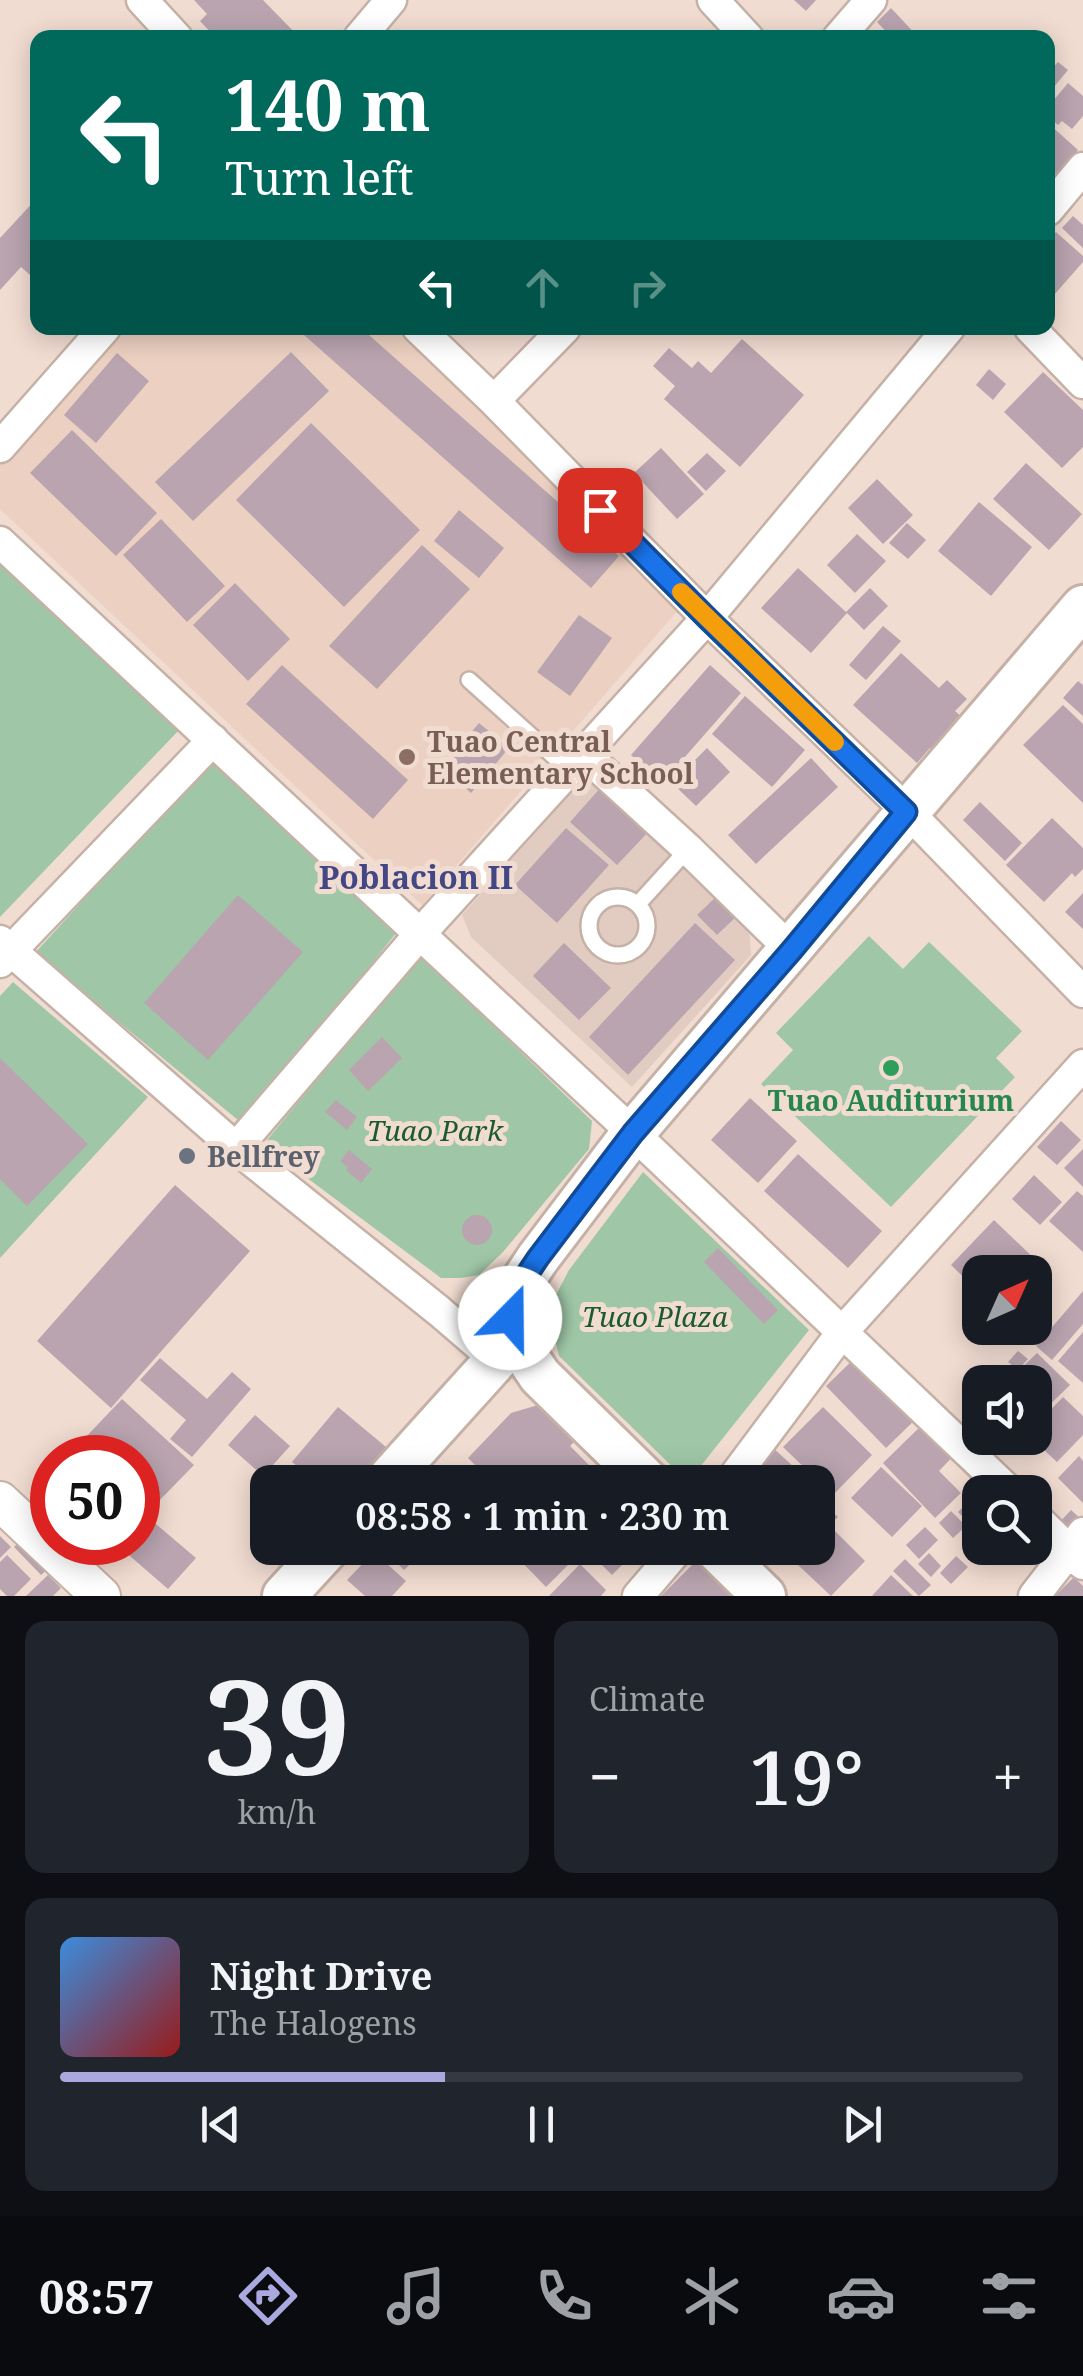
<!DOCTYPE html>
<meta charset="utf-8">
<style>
body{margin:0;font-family:"Noto Serif",serif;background:#20242c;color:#f1f3f6;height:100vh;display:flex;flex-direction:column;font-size:38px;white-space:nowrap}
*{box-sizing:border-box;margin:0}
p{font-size:32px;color:#9ea1a6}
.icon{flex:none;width:55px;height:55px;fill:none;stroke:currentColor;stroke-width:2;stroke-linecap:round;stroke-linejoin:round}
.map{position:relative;height:1596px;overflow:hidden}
.side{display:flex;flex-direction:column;gap:25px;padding:25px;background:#0d0f14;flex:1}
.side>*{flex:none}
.hud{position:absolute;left:30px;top:30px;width:1025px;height:305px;border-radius:20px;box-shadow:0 5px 25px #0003;background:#00695c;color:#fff;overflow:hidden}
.needle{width:65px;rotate:45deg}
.controls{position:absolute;left:962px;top:1255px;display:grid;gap:20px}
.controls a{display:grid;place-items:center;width:90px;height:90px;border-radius:20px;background:#171b24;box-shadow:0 5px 25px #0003;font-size:50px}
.speed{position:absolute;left:30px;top:1435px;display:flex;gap:20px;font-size:50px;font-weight:700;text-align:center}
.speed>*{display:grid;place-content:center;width:130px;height:130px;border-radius:50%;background:#171b24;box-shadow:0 5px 25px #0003;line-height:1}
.speed .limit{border:15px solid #d22;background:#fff;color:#111}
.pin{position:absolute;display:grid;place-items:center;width:85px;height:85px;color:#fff;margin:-42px;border-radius:20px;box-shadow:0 5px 15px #0006}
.me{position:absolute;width:110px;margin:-55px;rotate:22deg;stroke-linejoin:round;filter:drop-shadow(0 0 8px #0008)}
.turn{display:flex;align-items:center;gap:35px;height:210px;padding:0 30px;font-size:45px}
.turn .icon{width:130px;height:130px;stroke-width:2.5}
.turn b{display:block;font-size:70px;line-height:85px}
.lanes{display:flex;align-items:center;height:95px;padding:0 30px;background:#0003;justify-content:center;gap:50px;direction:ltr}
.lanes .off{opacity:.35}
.big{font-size:75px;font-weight:600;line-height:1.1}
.side .tile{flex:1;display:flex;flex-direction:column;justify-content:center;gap:15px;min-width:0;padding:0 35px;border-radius:20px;background:#20242c}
.side .dial{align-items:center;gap:0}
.dial b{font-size:130px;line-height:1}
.song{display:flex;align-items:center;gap:30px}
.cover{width:120px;height:120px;border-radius:15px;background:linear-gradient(135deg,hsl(210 70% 55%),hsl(0 70% 35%))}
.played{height:10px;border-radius:5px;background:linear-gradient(90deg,#a9a9e0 40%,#363941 40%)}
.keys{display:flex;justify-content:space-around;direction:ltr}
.heat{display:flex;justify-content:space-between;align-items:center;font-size:55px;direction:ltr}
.side .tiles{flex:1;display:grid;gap:25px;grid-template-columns:1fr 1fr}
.tile:last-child{grid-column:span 2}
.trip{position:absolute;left:250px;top:1465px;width:585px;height:100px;border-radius:20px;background:#171b24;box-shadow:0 5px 25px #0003;font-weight:600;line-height:100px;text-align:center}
.tabs{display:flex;height:160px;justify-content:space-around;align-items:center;background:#090b0e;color:#9ea1a6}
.tabs .icon{width:70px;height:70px}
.tabs .active{color:#a9a9e0}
.tabs b{font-size:45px;color:#f1f3f6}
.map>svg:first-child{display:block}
.commercial{fill:#e2ccc1}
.built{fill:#ecd0c1}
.green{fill:#9fc7a7}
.building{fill:#b9a4af}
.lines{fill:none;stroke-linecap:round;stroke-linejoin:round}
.service-casing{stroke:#c5b1a6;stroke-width:20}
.minor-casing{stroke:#c5b1a6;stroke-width:35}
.tertiary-casing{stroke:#c5b1a6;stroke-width:42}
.secondary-casing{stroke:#c5b1a6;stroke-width:48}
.service{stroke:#fff;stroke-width:15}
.minor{stroke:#fff;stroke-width:30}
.tertiary{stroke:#fff;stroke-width:38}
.secondary{stroke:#fff;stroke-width:42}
.route-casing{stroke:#114b97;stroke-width:25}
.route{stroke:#1a73e8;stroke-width:18}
.slow{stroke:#f59e0b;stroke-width:18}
.education-dot{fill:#8d6e63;stroke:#f1dcd1;stroke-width:4}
.leisure-dot{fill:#2e9e5b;stroke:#f1dcd1;stroke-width:4}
.worship-dot{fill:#6b7280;stroke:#f1dcd1;stroke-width:4}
.labels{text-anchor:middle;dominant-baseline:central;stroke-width:10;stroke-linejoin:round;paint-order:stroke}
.education-label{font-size:28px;font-weight:bold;fill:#785e54;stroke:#f1dcd1;text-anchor:start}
.leisure-label{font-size:28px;font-weight:bold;fill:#27864d;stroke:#f1dcd1}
.park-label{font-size:28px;font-style:italic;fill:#1c5a30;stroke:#f1dcd1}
.worship-label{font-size:28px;font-weight:bold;fill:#5b616d;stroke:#f1dcd1;text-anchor:start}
.quarter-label{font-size:32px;font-weight:bold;fill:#434784;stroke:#f1dcd1}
</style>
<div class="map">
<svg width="1083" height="1596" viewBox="0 0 1083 1596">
<rect width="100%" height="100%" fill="#f1dcd1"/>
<path class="commercial" d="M586,776L749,928L751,955L632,1087L471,937L462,915Z"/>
<path class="built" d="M123,328H402L679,609L422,905L0,509V465Z"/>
<path class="green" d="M0,561L180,729L0,917Z
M211,760L400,928L244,1125L35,953Z
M869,936L903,969L929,942L1022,1031L996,1058L1015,1077L891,1207L761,1084L793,1050L776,1033Z
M420,955L592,1121L589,1149L503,1252L479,1275L461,1278H441L263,1145Z
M13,982L148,1097L0,1258V996Z
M643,1172L809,1330L688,1482L559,1356L552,1327L556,1295L569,1270Z"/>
<path class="building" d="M194,0H263L300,38H216L200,21L207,14Z
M794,0H816L806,11Z
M891,8L919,38H892L877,22Z
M1058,62L1068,70L1048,94V73Z
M1068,83L1083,96V116L1072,129L1062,121L1058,125L1048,116V107Z
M1048,123L1078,150L1057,175L1048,166Z
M38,197V282L21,267L0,290V238Z
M1073,216L1083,225V248L1062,228Z
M1056,232L1083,256V262L1054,295L1048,289V242Z
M296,328H361L619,556L591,588Z
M742,339L804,395L740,467L664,399L675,386L653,366L669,348L692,368L698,361L711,373Z
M291,352L329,391L193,521L155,482Z
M117,353L149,381L96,443L64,415Z
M989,369L1006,384L993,400L976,385Z
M1043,372L1083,410V447L1062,468L1004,412Z
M311,423L420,530L344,607L236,500Z
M72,430L157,513L116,556L30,473Z
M661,448L704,494L677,519L634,473Z
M707,453L726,471L706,491L687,472Z
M1026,463L1082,514L1049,550L993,499Z
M877,479L913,515L883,544L848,508Z
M979,502L1032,547L991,596L938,551Z
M459,510L504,548L479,578L434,541Z
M161,519L225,586L187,622L123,555Z
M907,523L926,540L908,559L889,543Z
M857,534L886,561L855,593L827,565Z
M422,545L470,589L377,689L329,646Z
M798,568L846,612L870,588L888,606L864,630L847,613L811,653L761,608Z
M235,583L290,639L248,681L193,625Z
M579,615L612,638L570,696L537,672Z
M883,626L901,641L866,680L849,665Z
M901,653L939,688L947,680L967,699L955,711L964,719L934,752L930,748L917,763L853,705Z
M282,665L408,780L373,819L246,704Z
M710,665L741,693L662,783L631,755Z
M1078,681L1083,685V716L1063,698Z
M745,696L805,750L772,787L712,734Z
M1063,705L1083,724V803L1023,745Z
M479,723L509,748L471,793L442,767Z
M707,748L730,772L696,806L672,783Z
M811,758L838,787L756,864L728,835Z
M603,785L651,829L617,865L570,822Z
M980,802L1022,843L1005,861L963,820Z
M1052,818L1083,848V869L1075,877L1072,873L1044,902L1006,865Z
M566,828L609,865L557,923L515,885Z
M1083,893V929L1065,912Z
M719,894L739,914L717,935L697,915Z
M238,895L303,952L208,1060L144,1003Z
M695,923L735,960L628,1075L589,1037Z
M564,943L611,988L579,1020L533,976Z
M382,1037L402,1058L368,1091L349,1070Z
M0,1058L88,1144L27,1206L0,1179Z
M750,1098L797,1141L758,1183L711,1140Z
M336,1100L357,1117L347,1130L325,1112Z
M1061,1121L1081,1140L1057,1165L1037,1147Z
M1083,1149V1187L1064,1168Z
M349,1150L372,1169L361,1183L346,1170L348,1168L340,1161Z
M798,1154L882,1231L848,1268L764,1191Z
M1034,1175L1062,1202L1040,1225L1012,1199Z
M175,1185L250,1251L111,1408L37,1341Z
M1077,1191L1083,1196V1252L1049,1221Z
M462 1230a15 15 0 1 1 30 0a15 15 0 1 1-30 0Z
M994,1220L1043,1267L1035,1276V1272H980V1293L951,1265Z
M718,1248L778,1310L764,1324L704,1262Z
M1083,1291V1324L1052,1360L1036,1346Z
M1083,1332V1383L1058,1361Z
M1018,1351L1028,1359L1018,1370L1008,1362Z
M860,1353L921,1414L886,1448L826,1386Z
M1037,1353L1070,1385L1037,1417L1035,1414V1382H1007Z
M160,1358L207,1399L232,1372L251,1389L192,1457L170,1439L186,1420L140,1380Z
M1063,1397L1083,1416V1435L1057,1462L1031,1438H1035V1426Z
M122,1399L194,1465L155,1505L138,1489V1458H102L83,1440Z
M538,1405L575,1441L570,1446L594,1470L581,1482H483L488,1478L468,1458L511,1413Z
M338,1407L386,1447L356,1482H317L292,1462Z
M823,1407L872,1455L833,1495L783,1447Z
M255,1415L290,1446L263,1476L228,1445Z
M928,1419L959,1450L939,1471L961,1493L935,1518L883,1463Z
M770,1445L810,1482H745L760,1468L754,1462Z
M1079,1456L1083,1461V1503L1058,1478Z
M881,1467L922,1506L892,1537L851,1498Z
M597,1469L611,1482H584Z
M980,1490V1514L970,1524L958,1512Z
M825,1505L838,1517L829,1525L865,1561L831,1596L780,1548H818V1512Z
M1071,1510L1083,1521L1068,1536L1057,1525Z
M951,1511L966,1526L953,1538L939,1523Z
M150,1519L196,1558L168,1589L123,1550L129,1542H138V1533Z
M980,1521V1544L968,1533Z
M925,1527L938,1540L919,1559L906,1545Z
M28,1533L55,1562L41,1575L14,1547Z
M0,1536L11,1547L0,1558Z
M387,1548H419L423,1552L404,1570L384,1550Z
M512,1548H574L562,1559L568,1565L546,1587L513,1553L515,1551Z
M585,1548H639L612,1575Z
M374,1552L406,1581L392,1596H365L347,1580Z
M929,1553L941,1566L931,1577L918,1564Z
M703,1554L745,1596H661Z
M7,1555L31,1579L14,1596H7L0,1589V1562Z
M956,1556L968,1567L951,1584L940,1573Z
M905,1559L931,1585L919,1596L893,1571Z
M580,1564L606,1590L601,1596H549Z
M48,1575L61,1588L53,1596H26Z
M891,1575L913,1596H872Z
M1074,1577L1083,1586V1596H1055Z"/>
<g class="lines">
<g class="service-casing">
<path id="service" d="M469,680L569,770
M589 926a29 29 0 1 1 58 0a29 29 0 1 1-58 0Z
M638,904L688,849"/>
</g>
<g class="minor-casing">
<path id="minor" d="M142,0L177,38
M713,0L748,38
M359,38L391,0
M838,38L871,0
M1048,210L1083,168
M418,328L494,401L707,618L907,811L1083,992
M1030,328L1083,383
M494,401L565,328
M0,447L105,328
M0,542L633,1133L1010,1492
M583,753L688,849L791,950
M0,941L236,1148L439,1311L496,1360
M0,962L213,740
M236,1148L419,935L707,618L949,328
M730,1482L843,1331L1083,1065
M1035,1517L1083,1564
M638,1596L679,1548
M1034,1596L1083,1533"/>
</g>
<g class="tertiary-casing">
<path id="tertiary" d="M0,1501L101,1596"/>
</g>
<g class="secondary-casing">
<path id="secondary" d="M386,1482L515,1339
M648,1482L540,1376L515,1339L510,1318L518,1288L538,1258L633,1133L1083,607
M715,1548L764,1596
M284,1596L328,1548"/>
</g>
<use href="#service" class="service"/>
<use href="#minor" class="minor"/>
<use href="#tertiary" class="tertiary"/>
<use href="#secondary" class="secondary"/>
</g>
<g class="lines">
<g class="route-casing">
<path id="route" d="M510,1318L518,1288L538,1258L633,1133L792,950L906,812L707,618L600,510"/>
</g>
<use href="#route" class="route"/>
<path class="slow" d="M681,592L835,742"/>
</g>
<circle class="education-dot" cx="407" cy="757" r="10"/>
<circle class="leisure-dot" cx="891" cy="1068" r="10"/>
<circle class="worship-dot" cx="187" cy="1156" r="10"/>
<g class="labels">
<g class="education-label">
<text x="427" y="741">Tuao Central<tspan x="427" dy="32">Elementary School</tspan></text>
</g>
<g class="leisure-label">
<text x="891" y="1100">Tuao Auditurium</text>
</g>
<g class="park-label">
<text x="435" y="1130">Tuao Park</text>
<text x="655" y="1316">Tuao Plaza</text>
</g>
<g class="worship-label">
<text x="207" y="1156">Bellfrey</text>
</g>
<g class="quarter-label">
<text x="416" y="876">Poblacion II</text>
</g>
</g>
</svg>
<div class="controls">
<a><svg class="needle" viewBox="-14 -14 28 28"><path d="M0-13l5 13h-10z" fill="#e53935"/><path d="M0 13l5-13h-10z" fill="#9ea1a6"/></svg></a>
<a><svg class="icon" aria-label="sound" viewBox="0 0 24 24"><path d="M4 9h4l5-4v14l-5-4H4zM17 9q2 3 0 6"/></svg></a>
<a><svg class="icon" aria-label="search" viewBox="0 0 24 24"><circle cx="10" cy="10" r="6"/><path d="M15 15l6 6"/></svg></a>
</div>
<div class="speed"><div class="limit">50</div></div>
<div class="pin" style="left:600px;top:510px;background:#d93025"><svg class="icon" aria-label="arrive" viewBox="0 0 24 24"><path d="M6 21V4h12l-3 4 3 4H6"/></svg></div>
<svg class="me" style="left:510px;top:1318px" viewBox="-20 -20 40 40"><circle r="19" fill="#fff"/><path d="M0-13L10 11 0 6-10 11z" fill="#1a73e8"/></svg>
<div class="trip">08:58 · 1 min · 230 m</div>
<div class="hud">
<div class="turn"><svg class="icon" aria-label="left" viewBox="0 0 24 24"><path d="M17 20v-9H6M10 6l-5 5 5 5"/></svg><div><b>140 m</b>Turn left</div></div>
<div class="lanes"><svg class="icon" aria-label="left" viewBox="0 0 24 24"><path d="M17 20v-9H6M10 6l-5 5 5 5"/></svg><svg class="icon off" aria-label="ahead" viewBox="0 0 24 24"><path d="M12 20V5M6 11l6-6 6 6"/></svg><svg class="icon off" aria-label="right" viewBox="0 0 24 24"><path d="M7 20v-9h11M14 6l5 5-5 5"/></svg></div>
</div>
</div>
<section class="side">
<div class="tiles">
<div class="tile dial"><b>39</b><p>km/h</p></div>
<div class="tile"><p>Climate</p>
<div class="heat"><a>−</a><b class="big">19°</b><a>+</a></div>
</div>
<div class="tile">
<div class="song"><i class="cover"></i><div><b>Night Drive</b><p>The Halogens</p></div></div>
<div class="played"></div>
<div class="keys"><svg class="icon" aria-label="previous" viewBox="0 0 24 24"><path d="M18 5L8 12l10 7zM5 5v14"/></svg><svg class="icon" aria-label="pause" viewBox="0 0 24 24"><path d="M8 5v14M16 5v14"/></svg><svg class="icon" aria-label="next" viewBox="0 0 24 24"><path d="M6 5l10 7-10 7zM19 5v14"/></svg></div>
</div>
</div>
</section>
<nav class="tabs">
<b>08:57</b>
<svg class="icon active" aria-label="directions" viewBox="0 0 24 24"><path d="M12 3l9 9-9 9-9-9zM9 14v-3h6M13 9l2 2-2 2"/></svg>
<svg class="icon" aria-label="music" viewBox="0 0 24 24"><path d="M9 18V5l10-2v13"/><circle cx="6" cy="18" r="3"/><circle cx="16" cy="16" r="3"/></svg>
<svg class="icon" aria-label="phone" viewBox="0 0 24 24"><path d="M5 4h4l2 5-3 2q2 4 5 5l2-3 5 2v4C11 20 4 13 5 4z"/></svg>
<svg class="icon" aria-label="climate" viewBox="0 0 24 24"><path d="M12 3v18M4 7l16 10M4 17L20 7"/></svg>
<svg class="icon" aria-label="car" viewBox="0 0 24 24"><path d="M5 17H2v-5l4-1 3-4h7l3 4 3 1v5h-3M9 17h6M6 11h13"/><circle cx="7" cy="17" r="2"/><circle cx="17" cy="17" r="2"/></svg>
<svg class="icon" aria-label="filters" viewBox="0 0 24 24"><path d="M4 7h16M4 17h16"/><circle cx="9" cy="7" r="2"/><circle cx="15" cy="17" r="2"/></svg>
</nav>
